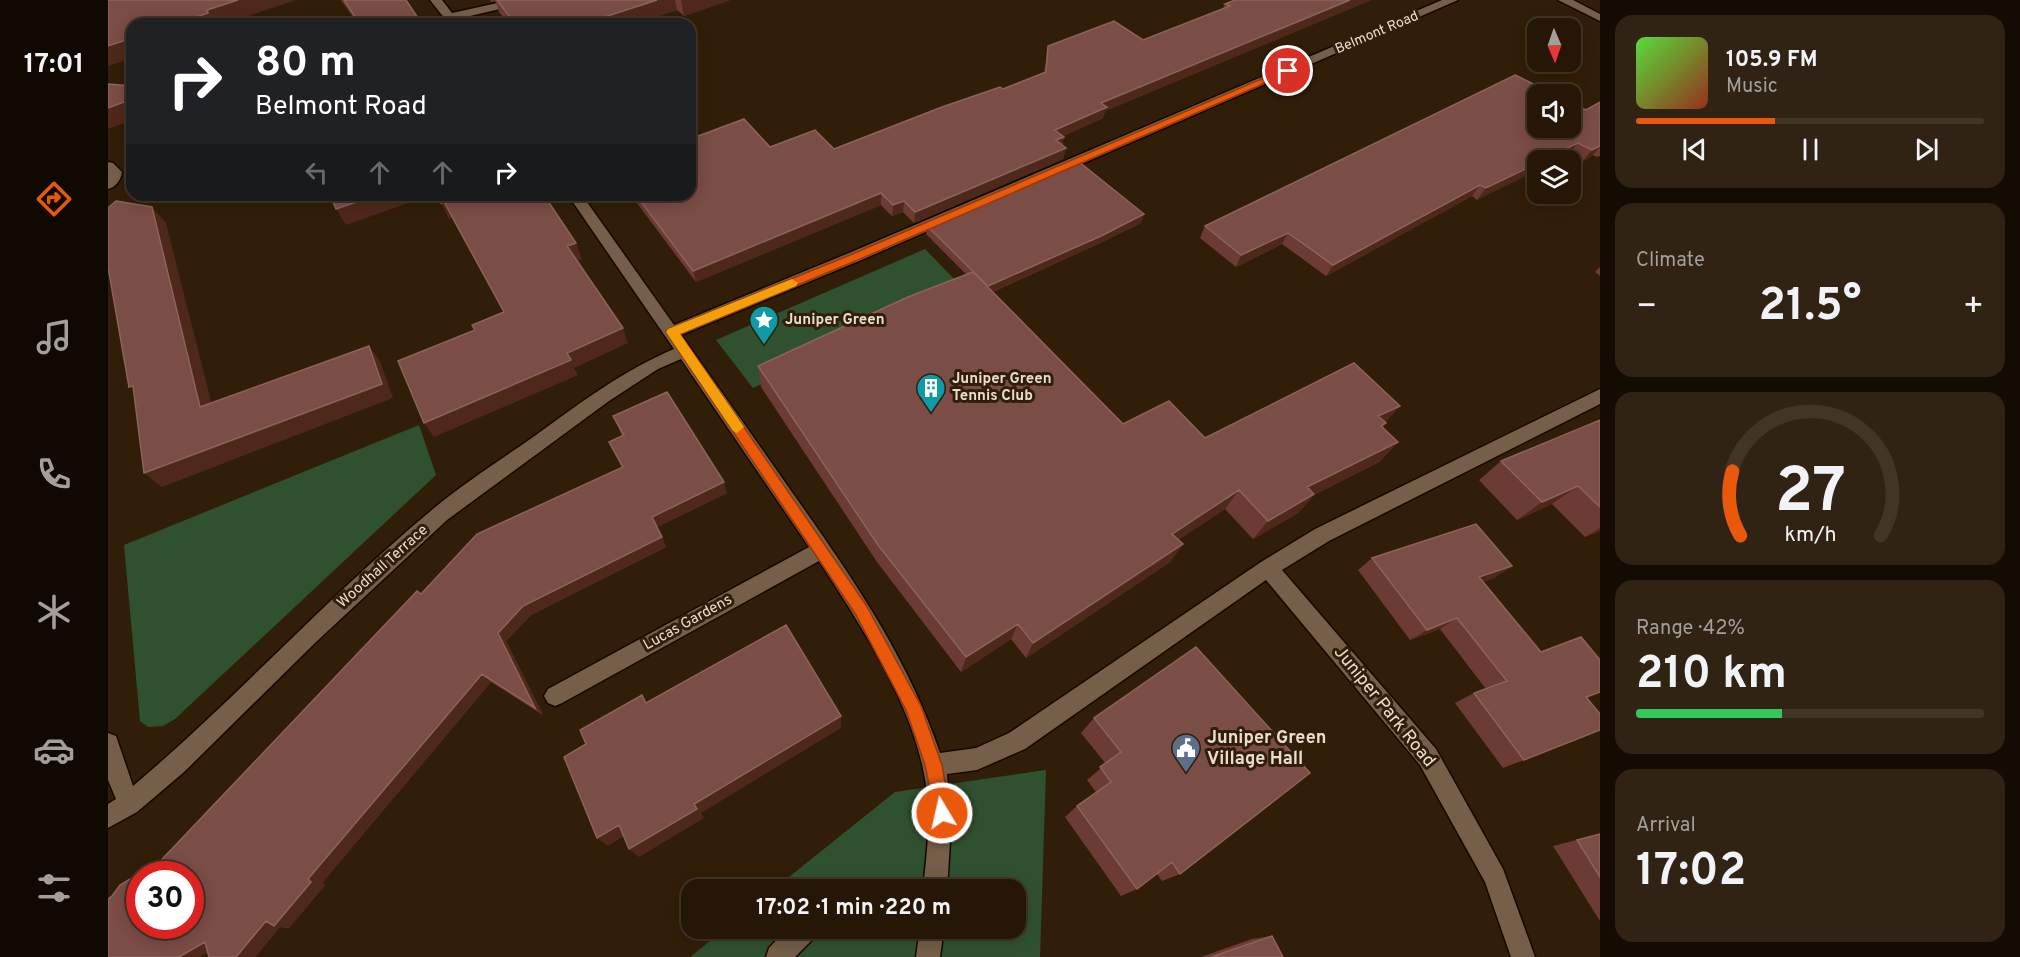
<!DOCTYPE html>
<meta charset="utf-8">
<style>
body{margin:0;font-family:Overpass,sans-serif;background:#312314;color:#f1f3f6;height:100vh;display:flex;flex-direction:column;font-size:22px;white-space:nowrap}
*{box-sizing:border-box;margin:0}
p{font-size:20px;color:#a39f9b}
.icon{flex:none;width:33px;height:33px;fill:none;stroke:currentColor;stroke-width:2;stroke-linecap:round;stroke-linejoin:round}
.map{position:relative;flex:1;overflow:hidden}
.sheet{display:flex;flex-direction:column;gap:15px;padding:15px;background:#140c03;width:420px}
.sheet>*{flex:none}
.hud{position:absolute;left:18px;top:18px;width:570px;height:183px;border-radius:18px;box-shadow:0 3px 15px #0003,0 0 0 2px #423528;background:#202124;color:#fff;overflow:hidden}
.needle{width:39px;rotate:178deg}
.fabs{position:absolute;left:1419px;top:18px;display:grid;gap:12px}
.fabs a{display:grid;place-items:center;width:54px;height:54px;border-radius:12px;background:#251606;box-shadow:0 3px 15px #0003,0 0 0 2px #423528;font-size:30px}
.speed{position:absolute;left:18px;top:861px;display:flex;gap:12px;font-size:30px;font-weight:700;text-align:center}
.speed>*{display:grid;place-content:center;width:78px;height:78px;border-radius:50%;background:#251606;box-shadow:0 3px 15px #0003,0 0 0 2px #423528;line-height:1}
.speed .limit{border:9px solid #d22;background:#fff;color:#111}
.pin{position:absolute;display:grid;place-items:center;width:51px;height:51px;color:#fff;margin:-26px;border:3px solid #fff;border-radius:50%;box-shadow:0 2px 6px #0007}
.me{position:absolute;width:66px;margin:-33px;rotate:351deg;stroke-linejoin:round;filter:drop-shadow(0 0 4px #0008)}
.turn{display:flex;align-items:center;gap:21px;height:126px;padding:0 30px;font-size:27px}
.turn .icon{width:78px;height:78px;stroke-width:2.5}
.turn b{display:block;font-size:42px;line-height:51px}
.lanes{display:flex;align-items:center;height:57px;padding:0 30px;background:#0003;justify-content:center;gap:30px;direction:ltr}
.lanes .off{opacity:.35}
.big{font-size:45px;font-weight:700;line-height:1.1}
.sheet .widget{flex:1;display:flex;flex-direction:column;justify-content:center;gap:9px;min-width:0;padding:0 21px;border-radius:18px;background:#312314}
.sheet .dial{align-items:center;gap:0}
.dial svg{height:156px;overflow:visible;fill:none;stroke:#423528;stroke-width:7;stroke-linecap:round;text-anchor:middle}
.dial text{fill:#f1f3f6;stroke:none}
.song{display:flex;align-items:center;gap:18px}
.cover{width:72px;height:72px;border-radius:9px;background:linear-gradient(135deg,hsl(110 70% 55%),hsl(10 70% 35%))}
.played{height:6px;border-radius:3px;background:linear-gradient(90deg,#ea580c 40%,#423528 40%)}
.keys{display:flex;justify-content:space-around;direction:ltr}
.heat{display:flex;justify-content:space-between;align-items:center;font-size:33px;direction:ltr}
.charge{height:9px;border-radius:4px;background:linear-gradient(90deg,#34c759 42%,#423528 0)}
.trip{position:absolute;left:573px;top:879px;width:345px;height:60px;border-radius:18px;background:#251606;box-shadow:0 3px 15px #0003,0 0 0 2px #423528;font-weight:700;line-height:60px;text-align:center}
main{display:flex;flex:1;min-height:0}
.menu{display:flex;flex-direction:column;width:108px;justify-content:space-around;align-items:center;background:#0f0902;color:#a39f9b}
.menu .icon{width:42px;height:42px}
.menu .selected{color:#ea580c}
.menu b{font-size:27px;color:#f1f3f6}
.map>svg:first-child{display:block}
.green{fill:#305130}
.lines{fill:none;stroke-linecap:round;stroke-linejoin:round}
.lane-casing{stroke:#180700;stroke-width:3}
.street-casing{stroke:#180700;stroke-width:3}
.lane{fill:#755f48;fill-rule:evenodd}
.street{fill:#755f48;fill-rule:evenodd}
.wall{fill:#6c3b36}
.shaded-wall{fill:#4f281c}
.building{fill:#7a4d46;stroke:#8c635c;stroke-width:1.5}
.route{fill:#ea580c;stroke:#983908;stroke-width:1.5}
.slow{fill:#f59e0b}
.labels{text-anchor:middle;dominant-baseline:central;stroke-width:6;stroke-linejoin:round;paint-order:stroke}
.far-street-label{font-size:14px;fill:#eaddd0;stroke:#311e08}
.poi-label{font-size:15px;font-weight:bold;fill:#eaddd0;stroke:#311e08;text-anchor:start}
.street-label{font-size:15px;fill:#eaddd0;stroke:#311e08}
.near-street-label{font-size:18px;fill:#eaddd0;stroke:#311e08}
.near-poi-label{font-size:18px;font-weight:bold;fill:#eaddd0;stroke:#311e08;text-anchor:start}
</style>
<main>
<nav class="menu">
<b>17:01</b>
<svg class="icon selected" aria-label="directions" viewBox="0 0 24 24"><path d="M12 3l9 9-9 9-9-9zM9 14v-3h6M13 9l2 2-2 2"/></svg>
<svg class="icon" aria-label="music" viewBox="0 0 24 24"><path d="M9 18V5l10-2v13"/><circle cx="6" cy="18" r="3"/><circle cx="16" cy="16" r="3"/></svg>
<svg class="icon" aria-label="phone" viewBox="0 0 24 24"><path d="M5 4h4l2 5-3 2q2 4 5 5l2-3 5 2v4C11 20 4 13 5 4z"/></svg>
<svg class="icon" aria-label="climate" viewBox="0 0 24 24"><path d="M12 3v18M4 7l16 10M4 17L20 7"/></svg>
<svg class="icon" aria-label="car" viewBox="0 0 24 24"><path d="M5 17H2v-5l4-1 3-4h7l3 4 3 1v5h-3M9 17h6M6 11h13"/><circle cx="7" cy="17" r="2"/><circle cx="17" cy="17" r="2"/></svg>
<svg class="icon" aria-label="filters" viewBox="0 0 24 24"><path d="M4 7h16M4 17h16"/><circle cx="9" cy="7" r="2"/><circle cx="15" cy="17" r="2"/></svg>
</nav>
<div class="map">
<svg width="1492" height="957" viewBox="0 0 1492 957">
<rect width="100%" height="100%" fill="#311e08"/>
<path class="green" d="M817,249L997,434L800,314L645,388L608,340Z
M311,425L328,475L67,719L55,726L40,727L32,721L16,545Z
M938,770L932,957H582L617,929L908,928V890L666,889L787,792Z"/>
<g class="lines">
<g class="lane-casing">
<path id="lane" d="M680,928H710L707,937L687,957H658L661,948Z"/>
</g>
<g class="street-casing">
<path id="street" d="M322,0H334L344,13L403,0H424L422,2L349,19L353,24H341Z
M1334,0H1350L751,261L573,335C611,388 649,442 686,495C744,577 800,658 832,753L868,748L901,733L1153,562L1207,529L1492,389V404L1221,541L1174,570L1328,749L1395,869L1427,957H1403L1377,882L1312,765L1158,580L917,749L869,770L839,774L843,826L839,890H815C818,858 823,825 819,793C810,711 755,629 711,561L454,703L447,706L440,703L436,696L440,689L701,547L573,359L550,369L501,401L339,520L208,642L76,772L29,812L0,828V804L8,799L0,780V733L8,736L25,786C129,698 220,596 325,509C357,482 394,459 428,435C472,403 516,370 566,349L460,195H474L566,325L741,253Z
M1450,0H1465L1492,14V21Z
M0,162L5,163L14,172C13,180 8,187 0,189Z
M812,928H836L832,957H808Z"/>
</g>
<use href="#lane" class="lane"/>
<use href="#street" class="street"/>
</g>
<path class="wall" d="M233,0H298L314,24H250Z
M382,0H622L576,16L569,10L527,24H401L391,12L387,1L383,2Z
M1127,0H1263L997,111L995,118L955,136L956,137L954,145L958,148L955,159L806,223L795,212L784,216L773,205L588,282L523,195H582L662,147L726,149L895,89L936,73L940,46L1035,40L1115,9L1117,4Z
M1492,102V156L1489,157L1485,155L1474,162L1461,154L1448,160H1430L1369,200L1364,196L1218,276L1174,244L1128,267L1092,238L1097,226L1478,110Z
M1036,214L1033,223L990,244L885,292L1015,424L1097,438L1292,406L1277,422L1278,423L1275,427L1290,442L1271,462L1206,495L1190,513L1145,539L1117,509L1070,540L1075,544L1062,562L918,658L903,639L853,672L769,562L653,387L650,366L859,275L818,234L819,226Z
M1492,267V276L1487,272Z
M505,416L619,493L549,527L558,547L423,615L398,641L435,715L383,682L214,883L217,885L181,928L172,927L147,957H101L100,953L32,926L313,594L514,468L501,442L514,436Z
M1492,420V531L1477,537L1444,504L1409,520L1371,480L1393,461Z
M1264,558L1404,566L1386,578L1375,582L1433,652L1492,660V692L1479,698L1416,760L1395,768L1347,703L1366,693L1378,689L1332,629L1302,640L1250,570Z
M1088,647L1072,874L1054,881L1049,874L1029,889L1013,896L957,817L969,806L988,792L979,780L998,764L973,733L986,718Z
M1492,834V921L1445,846Z
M1164,936L1175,957H1093L1144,939Z"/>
<path class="shaded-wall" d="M130,0H188L116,24H67L99,10Z
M549,0H567L569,10L527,24H482L481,22Z
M573,0H622L576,16Z
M1242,0H1263L997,111L995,118L945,141L947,130L993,103Z
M24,38V58L0,66V46Z
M24,99V120L0,129V108Z
M956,137L953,148L948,140Z
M1470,143L1461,154L1448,160H1434Z
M1492,146V147L1485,155L1474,162L1484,150Z
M958,148L955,159L806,223L807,212Z
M1430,163V170L1369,200L1378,188Z
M1372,185L1364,196L1218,276L1225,265Z
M773,193V205L588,282L585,271Z
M268,195H323L238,225L228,209Z
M796,201L795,212L784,216L785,205Z
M336,202L344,218L341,219L333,203Z
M44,207L58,223L108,421L92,407Z
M1036,214L1033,223L990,244L878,295L880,286Z
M1180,233L1174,244L1128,267L1133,255Z
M468,243L474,259L465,262L459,246Z
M515,328L520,343L466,368L470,375L326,437L316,423L459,353Z
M261,346L272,361L285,398L54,487L36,473Z
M1292,406L1274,425L1278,423L1260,444L1270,416Z
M1290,442L1271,462L1206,495L1190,513L1145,539L1160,521L1199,487Z
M616,482L619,493L548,528L544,517Z
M1470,486L1444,504L1409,520L1434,502Z
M1131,490L1117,509L1052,552L1064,534Z
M1492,528V531L1477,537Z
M554,537L558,547L423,615L398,641L435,715L427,708L390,633L415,606Z
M1075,544L1062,562L918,658L925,643Z
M1404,566L1386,578L1354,589L1371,577Z
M1349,618L1332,629L1302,640L1319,630Z
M910,624L903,639L853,672L858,657Z
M374,674L383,682L214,883L217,885L181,928L172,927L147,957H128L158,921L200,879Z
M733,716V728L593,813L596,818L531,857L521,849L586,804Z
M511,825L521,833L500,846L489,838Z
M97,942L115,944L92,957H71Z"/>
<path class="building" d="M0,0H130L99,10L100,13L67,24H24V38L0,46Z
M236,0H298L314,24H252Z
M389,0H549L481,22L482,24H407Z
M1127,0H1242L993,103L999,107L947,130L956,137L948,140L958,148L807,212L796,201L785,205L773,193L585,271L528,195H582V139L636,119L662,147L707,130L726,149L834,107L892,87L895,89L938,72L940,46L1006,21L1035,40L1122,6L1117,4Z
M1407,75L1446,94H1430V128H1462V103L1478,110L1492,102V146L1484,150L1470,143L1434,160H1430V163L1378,188L1372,185L1225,265L1180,233L1133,255L1097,226Z
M0,84L24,86V99L0,108Z
M970,161L1036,214L993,236L880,286L819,226Z
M222,195H268L228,209Z
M329,195H436L468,243L459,246L515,328L459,353L463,360L316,423L290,361L367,330L364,325L396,312L336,202L333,203Z
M8,201L44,207L92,407L261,346L274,384L36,473L25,386L21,387L0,267V208Z
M865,272L1015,424L1061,401L1097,438L1246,363L1292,406L1270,416L1278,423L1273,426L1290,442L1199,487L1206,494L1160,521L1131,490L1064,534L1075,544L925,643L910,624L858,657L770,545L650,366L800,297Z
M559,392L616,482L544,517L554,537L415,606L390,633L427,708L374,674L200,879L203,882L166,926L158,921L128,957H101L97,942L71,957H0V899L4,896L12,885L27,876L32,877V926H82V874H40L309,591L313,594L369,534L515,467L501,442L516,435L505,416Z
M1492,420V507L1470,486L1434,502L1393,461Z
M1368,524L1404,566L1371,577L1433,652L1473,637L1492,660V692L1478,697L1492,714V730L1416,760L1366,693L1399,681L1349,618L1319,630L1264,558Z
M678,625L733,716L586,804L589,809L521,849L511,825L489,838L456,757L478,744L472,730L534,695L538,703Z
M1088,647L1202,773L1072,874L1064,862L1029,889L969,806L1003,782L992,767L1013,752L986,718Z
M1492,834V877L1469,840Z
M1164,936L1175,957H1103Z"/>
<path class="route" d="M1177,69L1185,71L750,260L572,334L758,605L813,706L834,765L842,813L840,819L834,822L828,819L817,765L798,710L748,615L558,332L560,329L742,255Z"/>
<path class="slow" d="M684,279L690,283L688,286L572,334L636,427L629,433L625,431L558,332L560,329Z"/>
<defs>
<g id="sight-pin" transform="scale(1.5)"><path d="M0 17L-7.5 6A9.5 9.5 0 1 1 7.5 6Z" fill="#0f9aa8" stroke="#311e08"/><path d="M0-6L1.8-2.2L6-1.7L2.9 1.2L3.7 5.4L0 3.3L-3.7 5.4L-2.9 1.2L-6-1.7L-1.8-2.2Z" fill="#fff"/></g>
<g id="building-pin" transform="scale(1.5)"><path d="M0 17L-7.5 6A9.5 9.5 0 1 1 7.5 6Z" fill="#0f9aa8" stroke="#311e08"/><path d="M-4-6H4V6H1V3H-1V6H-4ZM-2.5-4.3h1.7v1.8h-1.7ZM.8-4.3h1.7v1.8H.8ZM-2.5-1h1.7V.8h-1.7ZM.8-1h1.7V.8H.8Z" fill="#fff"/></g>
<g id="civic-pin" transform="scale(1.5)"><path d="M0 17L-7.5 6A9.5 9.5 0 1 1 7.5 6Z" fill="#5c6f8a" stroke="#311e08"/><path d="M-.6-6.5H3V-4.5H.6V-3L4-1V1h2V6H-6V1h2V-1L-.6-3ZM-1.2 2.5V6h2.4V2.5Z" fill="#fff"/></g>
</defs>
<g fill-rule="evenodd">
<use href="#sight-pin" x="656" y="320"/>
<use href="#building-pin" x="823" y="388"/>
<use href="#civic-pin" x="1078" y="748"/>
</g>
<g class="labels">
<g class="far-street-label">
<text transform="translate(1269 33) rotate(-23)">Belmont Road</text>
</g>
<g class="poi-label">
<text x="677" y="320">Juniper Green</text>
<text x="844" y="379">Juniper Green<tspan x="844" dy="17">Tennis Club</tspan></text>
</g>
<g class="street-label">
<text transform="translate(275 567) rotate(-42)">Woodhall Terrace</text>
<text transform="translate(580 623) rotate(-29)">Lucas Gardens</text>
</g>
<g class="near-street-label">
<text transform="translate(1276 707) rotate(51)">Juniper Park Road</text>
</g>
<g class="near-poi-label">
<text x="1099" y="738">Juniper Green<tspan x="1099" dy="21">Village Hall</tspan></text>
</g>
</g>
</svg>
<div class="fabs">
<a><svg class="needle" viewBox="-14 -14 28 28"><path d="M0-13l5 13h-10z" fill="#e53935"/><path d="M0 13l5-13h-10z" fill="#a39f9b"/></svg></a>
<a><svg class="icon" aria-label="sound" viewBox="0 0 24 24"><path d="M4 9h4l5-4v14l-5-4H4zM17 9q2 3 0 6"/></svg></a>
<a><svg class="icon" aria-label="layers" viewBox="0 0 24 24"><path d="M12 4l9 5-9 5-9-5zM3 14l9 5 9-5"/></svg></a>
</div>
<div class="speed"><div class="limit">30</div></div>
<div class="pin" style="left:1180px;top:71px;background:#d93025"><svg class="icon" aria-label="arrive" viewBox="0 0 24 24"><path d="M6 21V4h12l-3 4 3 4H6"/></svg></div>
<svg class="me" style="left:834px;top:813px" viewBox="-20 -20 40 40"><circle r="17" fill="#ea580c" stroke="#fff" stroke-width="3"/><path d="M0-11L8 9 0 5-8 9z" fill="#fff"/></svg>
<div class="trip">17:02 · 1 min · 220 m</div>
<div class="hud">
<div class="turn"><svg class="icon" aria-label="right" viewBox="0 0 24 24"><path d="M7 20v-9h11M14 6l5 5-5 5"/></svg><div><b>80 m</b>Belmont Road</div></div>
<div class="lanes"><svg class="icon off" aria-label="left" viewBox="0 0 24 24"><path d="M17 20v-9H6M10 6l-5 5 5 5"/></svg><svg class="icon off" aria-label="ahead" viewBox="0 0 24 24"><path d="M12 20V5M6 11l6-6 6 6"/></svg><svg class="icon off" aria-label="ahead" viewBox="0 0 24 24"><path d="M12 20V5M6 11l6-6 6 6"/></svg><svg class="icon" aria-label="right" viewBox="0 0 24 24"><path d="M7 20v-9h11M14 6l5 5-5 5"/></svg></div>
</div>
</div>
<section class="sheet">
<div class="widget">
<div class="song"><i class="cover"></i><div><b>105.9 FM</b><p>Music</p></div></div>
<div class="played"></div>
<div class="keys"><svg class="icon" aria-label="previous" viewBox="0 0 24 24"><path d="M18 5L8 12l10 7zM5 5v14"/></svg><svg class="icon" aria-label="pause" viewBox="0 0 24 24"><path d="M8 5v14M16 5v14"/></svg><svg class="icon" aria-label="next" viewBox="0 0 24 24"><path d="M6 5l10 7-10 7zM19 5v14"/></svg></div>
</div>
<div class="widget"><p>Climate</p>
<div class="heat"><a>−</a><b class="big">21.5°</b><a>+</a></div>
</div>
<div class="widget dial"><svg viewBox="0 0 100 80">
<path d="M14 69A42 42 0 1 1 86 69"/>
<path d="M14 69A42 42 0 0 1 10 36" stroke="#ea580c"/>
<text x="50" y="56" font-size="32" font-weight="700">27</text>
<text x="50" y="72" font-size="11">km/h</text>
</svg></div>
<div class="widget"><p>Range · 42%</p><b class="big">210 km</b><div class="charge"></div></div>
<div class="widget"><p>Arrival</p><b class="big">17:02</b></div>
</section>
</main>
